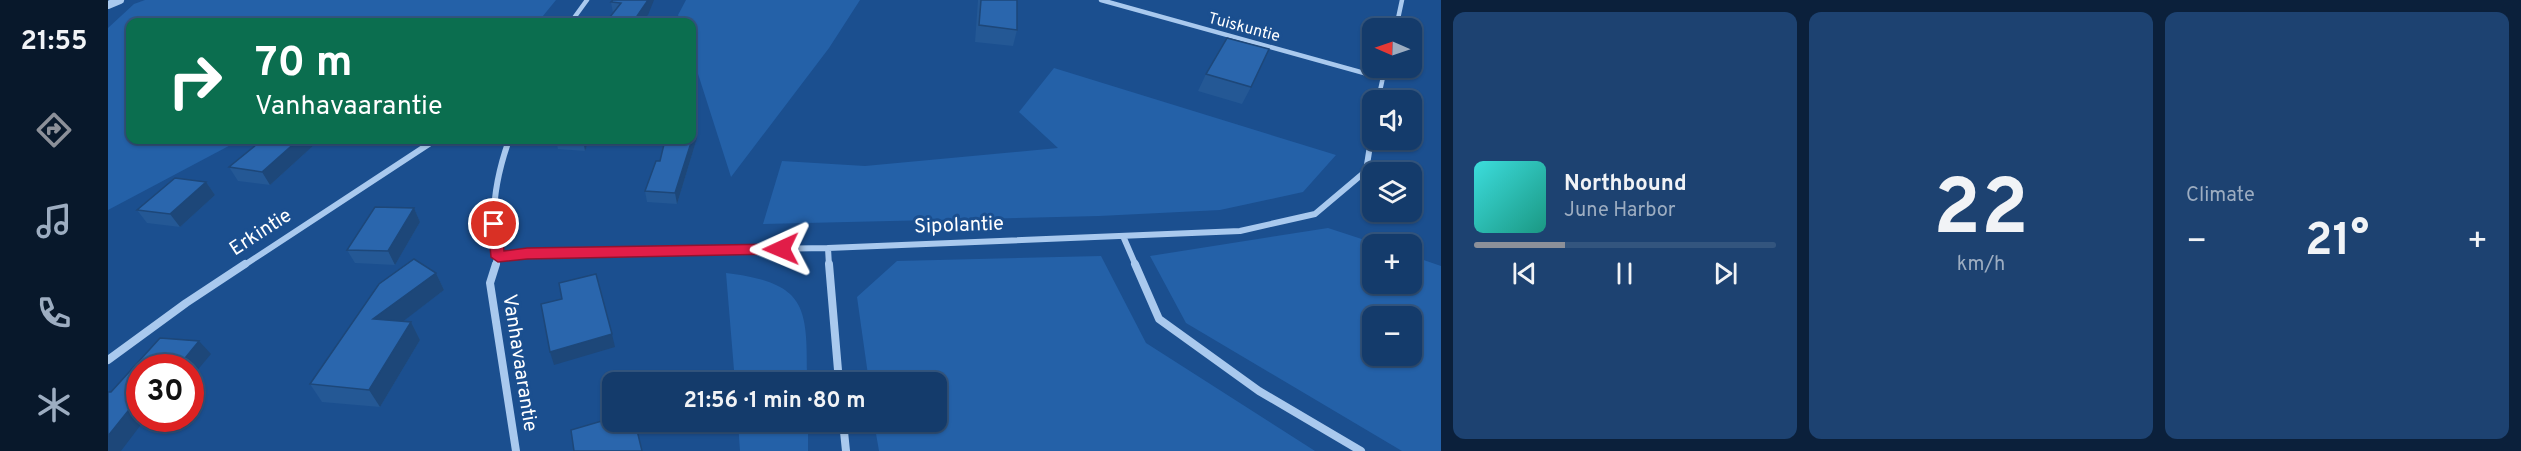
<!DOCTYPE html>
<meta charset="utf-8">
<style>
body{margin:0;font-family:Overpass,sans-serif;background:#1d4271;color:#f1f3f6;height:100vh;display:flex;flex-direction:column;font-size:22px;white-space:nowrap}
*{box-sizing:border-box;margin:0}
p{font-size:20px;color:#9dadc1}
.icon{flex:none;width:33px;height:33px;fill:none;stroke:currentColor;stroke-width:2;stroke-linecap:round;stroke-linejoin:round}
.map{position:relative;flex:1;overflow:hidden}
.details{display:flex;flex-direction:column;gap:12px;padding:12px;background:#0b203b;width:1080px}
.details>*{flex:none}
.hud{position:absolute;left:18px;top:18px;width:570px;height:126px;border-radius:12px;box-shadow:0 2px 4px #0004,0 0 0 2px #33557e;background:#0b6e4f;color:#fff;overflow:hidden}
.needle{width:39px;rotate:272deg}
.tools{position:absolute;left:1254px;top:18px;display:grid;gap:12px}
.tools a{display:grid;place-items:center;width:60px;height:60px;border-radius:12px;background:#143b6b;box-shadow:0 2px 4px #0004,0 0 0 2px #33557e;font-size:30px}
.speed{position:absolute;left:18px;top:354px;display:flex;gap:12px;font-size:30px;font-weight:700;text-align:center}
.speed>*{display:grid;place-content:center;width:78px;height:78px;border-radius:50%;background:#143b6b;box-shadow:0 2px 4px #0004,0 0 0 2px #33557e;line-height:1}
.speed .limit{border:9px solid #d22;background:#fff;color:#111}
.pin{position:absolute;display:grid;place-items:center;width:51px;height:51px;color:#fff;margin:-26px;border:3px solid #fff;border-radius:50%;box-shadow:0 2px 6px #0007}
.me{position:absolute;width:66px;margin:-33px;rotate:269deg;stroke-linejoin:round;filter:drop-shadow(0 0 4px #0008)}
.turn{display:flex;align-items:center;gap:21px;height:126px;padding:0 30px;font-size:27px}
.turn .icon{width:78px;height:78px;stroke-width:2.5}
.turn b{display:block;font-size:42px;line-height:51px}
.big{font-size:45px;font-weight:700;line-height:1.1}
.details .card{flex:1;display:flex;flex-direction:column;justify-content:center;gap:9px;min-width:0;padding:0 21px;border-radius:12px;background:#1d4271}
.details .dial{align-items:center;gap:0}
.dial b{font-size:78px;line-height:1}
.song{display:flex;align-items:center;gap:18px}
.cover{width:72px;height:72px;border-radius:9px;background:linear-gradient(135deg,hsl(180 70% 55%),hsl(170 70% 35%))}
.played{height:6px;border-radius:3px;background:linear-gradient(90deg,#8c9099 30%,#33557e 30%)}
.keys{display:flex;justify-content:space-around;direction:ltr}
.heat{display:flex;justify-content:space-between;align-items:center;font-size:33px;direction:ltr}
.details .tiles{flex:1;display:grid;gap:12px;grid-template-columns:repeat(3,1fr)}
.trip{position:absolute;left:494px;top:372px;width:345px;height:60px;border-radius:12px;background:#143b6b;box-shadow:0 2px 4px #0004,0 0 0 2px #33557e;font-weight:700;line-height:60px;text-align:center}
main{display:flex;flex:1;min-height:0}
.tabs{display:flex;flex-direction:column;width:108px;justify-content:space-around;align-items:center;background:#08182b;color:#9dadc1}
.tabs .icon{width:42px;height:42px}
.tabs .active{color:#8c9099}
.tabs b{font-size:27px;color:#f1f3f6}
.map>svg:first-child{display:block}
.green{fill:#2461a8;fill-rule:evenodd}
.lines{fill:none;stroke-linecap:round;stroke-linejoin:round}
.minor-far2{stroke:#a9c9ee;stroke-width:4.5}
.minor-far1{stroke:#a9c9ee;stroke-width:6}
.minor{stroke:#a9c9ee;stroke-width:8}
.tertiary{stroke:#a9c9ee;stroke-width:8}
.wall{fill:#245895}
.shaded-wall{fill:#1d4779}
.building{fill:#2a66ad;stroke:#1d4779;stroke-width:1.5}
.route{fill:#e11d48;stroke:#92132f;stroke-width:1.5}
.labels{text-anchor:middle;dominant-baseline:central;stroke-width:6;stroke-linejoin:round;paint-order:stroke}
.far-street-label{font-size:16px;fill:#fff;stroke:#1b4f8f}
.street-label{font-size:20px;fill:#fff;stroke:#1b4f8f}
</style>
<main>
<nav class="tabs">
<b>21:55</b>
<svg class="icon active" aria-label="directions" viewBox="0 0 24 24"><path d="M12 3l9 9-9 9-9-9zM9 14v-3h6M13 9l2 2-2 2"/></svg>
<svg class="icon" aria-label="music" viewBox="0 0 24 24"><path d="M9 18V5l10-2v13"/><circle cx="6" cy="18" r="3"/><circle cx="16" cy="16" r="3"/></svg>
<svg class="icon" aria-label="phone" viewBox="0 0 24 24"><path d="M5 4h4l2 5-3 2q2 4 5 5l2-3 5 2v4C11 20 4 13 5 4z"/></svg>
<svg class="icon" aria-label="climate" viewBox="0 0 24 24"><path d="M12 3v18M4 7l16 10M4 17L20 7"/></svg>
</nav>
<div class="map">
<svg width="1333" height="451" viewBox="0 0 1333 451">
<rect width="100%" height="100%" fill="#1b4f8f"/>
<path class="green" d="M37,0H448L430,22H22V140H132L0,210V28L26,4Z
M578,0H752L721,48L623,177L584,55V22H573L570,15Z
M946,68L1228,155L1195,192L1112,210L991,216L655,224L674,161L757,166L950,148L911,112Z
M1220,228L1269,244H1264V284H1304V256L1333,266V451H1294L1078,323L1042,256ZM1304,316V356H1264V316Z
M993,256L1038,343L1207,451H771L766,422H828V382H761L749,297L789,261Z
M618,273C701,283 699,308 699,382H627Z
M630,422H700V451H632Z"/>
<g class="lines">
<path class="minor-far2" d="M993,0L1274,78
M463,22L479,0
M1288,28L1294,0
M1270,100L1277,68"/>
<path class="minor-far1" d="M1015,236L1028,266
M720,248L721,266
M390,257L419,253L720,248L1132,231L1207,214L1258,171L1264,133
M135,266L327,140
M387,266C392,251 386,238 386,224C385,194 391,168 401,140"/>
<path class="minor" d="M388,264L382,283L408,451
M721,264L731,382
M1027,264L1051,319L1151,391L1253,451
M0,360L78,303L137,264
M735,422L738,451"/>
<path class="tertiary" d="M0,5L12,0"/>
</g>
<path class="wall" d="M505,0L540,15L534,22H498L505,13L503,2Z
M870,0H909V30L905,46L867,42Z
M1098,74L1143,87L1134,104L1090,91Z
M589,138L569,204L539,202L537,191Z
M154,140H203L206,145L162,185L130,181L121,167Z
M445,140H481L477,151L450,149L448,141Z
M98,182L107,195L72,227L39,223L29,210Z
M306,208L312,222L287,265L247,263L239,250Z
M328,273L336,290L295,321L303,322L312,340L272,407L214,402L202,384Z"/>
<path class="shaded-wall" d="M540,0H546L540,15L534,22H525Z
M588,127L589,138L569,204L567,193Z
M190,140H203L206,145L162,185L154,172Z
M475,140H481L477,151Z
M98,182L107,195L72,227L62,214Z
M306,208L312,222L287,265L280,251Z
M328,273L336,290L276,336L265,319Z
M303,322L312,340L272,407L261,390Z
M504,334L507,347L446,365L442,352Z
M91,341L103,354L82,379V368H69Z
M32,396V418H38L13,451H0V436Z"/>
<path class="building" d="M505,0H540L525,22H498L513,3L503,2Z
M873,0H909V30L871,25Z
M1119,38L1161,49L1143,87L1098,74Z
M584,127H588L567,193L537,191L548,161H552L557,140H584Z
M154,140H190L154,172L121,167Z
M67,178L98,182L62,214L29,210Z
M267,207L306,208L280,251L239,250Z
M306,259L328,273L265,319L303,322L261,390L202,384L271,284Z
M488,274L504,334L442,352L433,304L454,299L451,283Z
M52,338L91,341L69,368H32V396L0,436V392H3Z
M504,418V422H527L534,451H466L463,430Z"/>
<path class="route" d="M386,219L393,224L396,251L419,248L673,244L680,249L673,254L419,259L390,262L383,257L380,224Z"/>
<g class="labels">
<g class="far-street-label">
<text transform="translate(1136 28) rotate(15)">Tuiskuntie</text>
</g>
<g class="street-label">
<text transform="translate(851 226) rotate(-2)">Sipolantie</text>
<text transform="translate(153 233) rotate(-33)">Erkintie</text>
<text transform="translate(411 363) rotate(81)">Vanhavaarantie</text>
</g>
</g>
</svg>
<div class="tools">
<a><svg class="needle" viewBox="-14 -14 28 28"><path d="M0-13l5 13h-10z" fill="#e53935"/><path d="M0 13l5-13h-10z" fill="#9dadc1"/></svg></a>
<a><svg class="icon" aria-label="sound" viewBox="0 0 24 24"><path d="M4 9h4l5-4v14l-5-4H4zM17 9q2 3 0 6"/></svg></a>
<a><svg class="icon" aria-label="layers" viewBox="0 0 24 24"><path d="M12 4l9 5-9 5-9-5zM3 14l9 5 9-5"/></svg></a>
<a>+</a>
<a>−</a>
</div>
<div class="speed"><div class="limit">30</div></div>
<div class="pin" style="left:386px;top:224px;background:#d93025"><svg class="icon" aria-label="arrive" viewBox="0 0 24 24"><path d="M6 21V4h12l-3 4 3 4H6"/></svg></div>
<svg class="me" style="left:673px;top:249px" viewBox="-20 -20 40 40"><path d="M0-17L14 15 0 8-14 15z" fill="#e11d48" stroke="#fff" stroke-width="4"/></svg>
<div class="trip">21:56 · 1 min · 80 m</div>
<div class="hud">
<div class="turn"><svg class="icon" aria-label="right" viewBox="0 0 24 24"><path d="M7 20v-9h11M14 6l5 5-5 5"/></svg><div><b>70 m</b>Vanhavaarantie</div></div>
</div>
</div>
<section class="details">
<div class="tiles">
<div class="card">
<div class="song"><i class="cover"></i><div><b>Northbound</b><p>June Harbor</p></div></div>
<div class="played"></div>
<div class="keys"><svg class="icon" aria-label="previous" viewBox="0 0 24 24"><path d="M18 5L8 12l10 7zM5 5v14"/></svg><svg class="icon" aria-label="pause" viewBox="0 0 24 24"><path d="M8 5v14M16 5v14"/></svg><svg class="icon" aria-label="next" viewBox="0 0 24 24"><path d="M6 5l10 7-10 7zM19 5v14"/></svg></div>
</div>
<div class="card dial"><b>22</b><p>km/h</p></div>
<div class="card"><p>Climate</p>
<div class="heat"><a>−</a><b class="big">21°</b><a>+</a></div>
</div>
</div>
</section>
</main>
